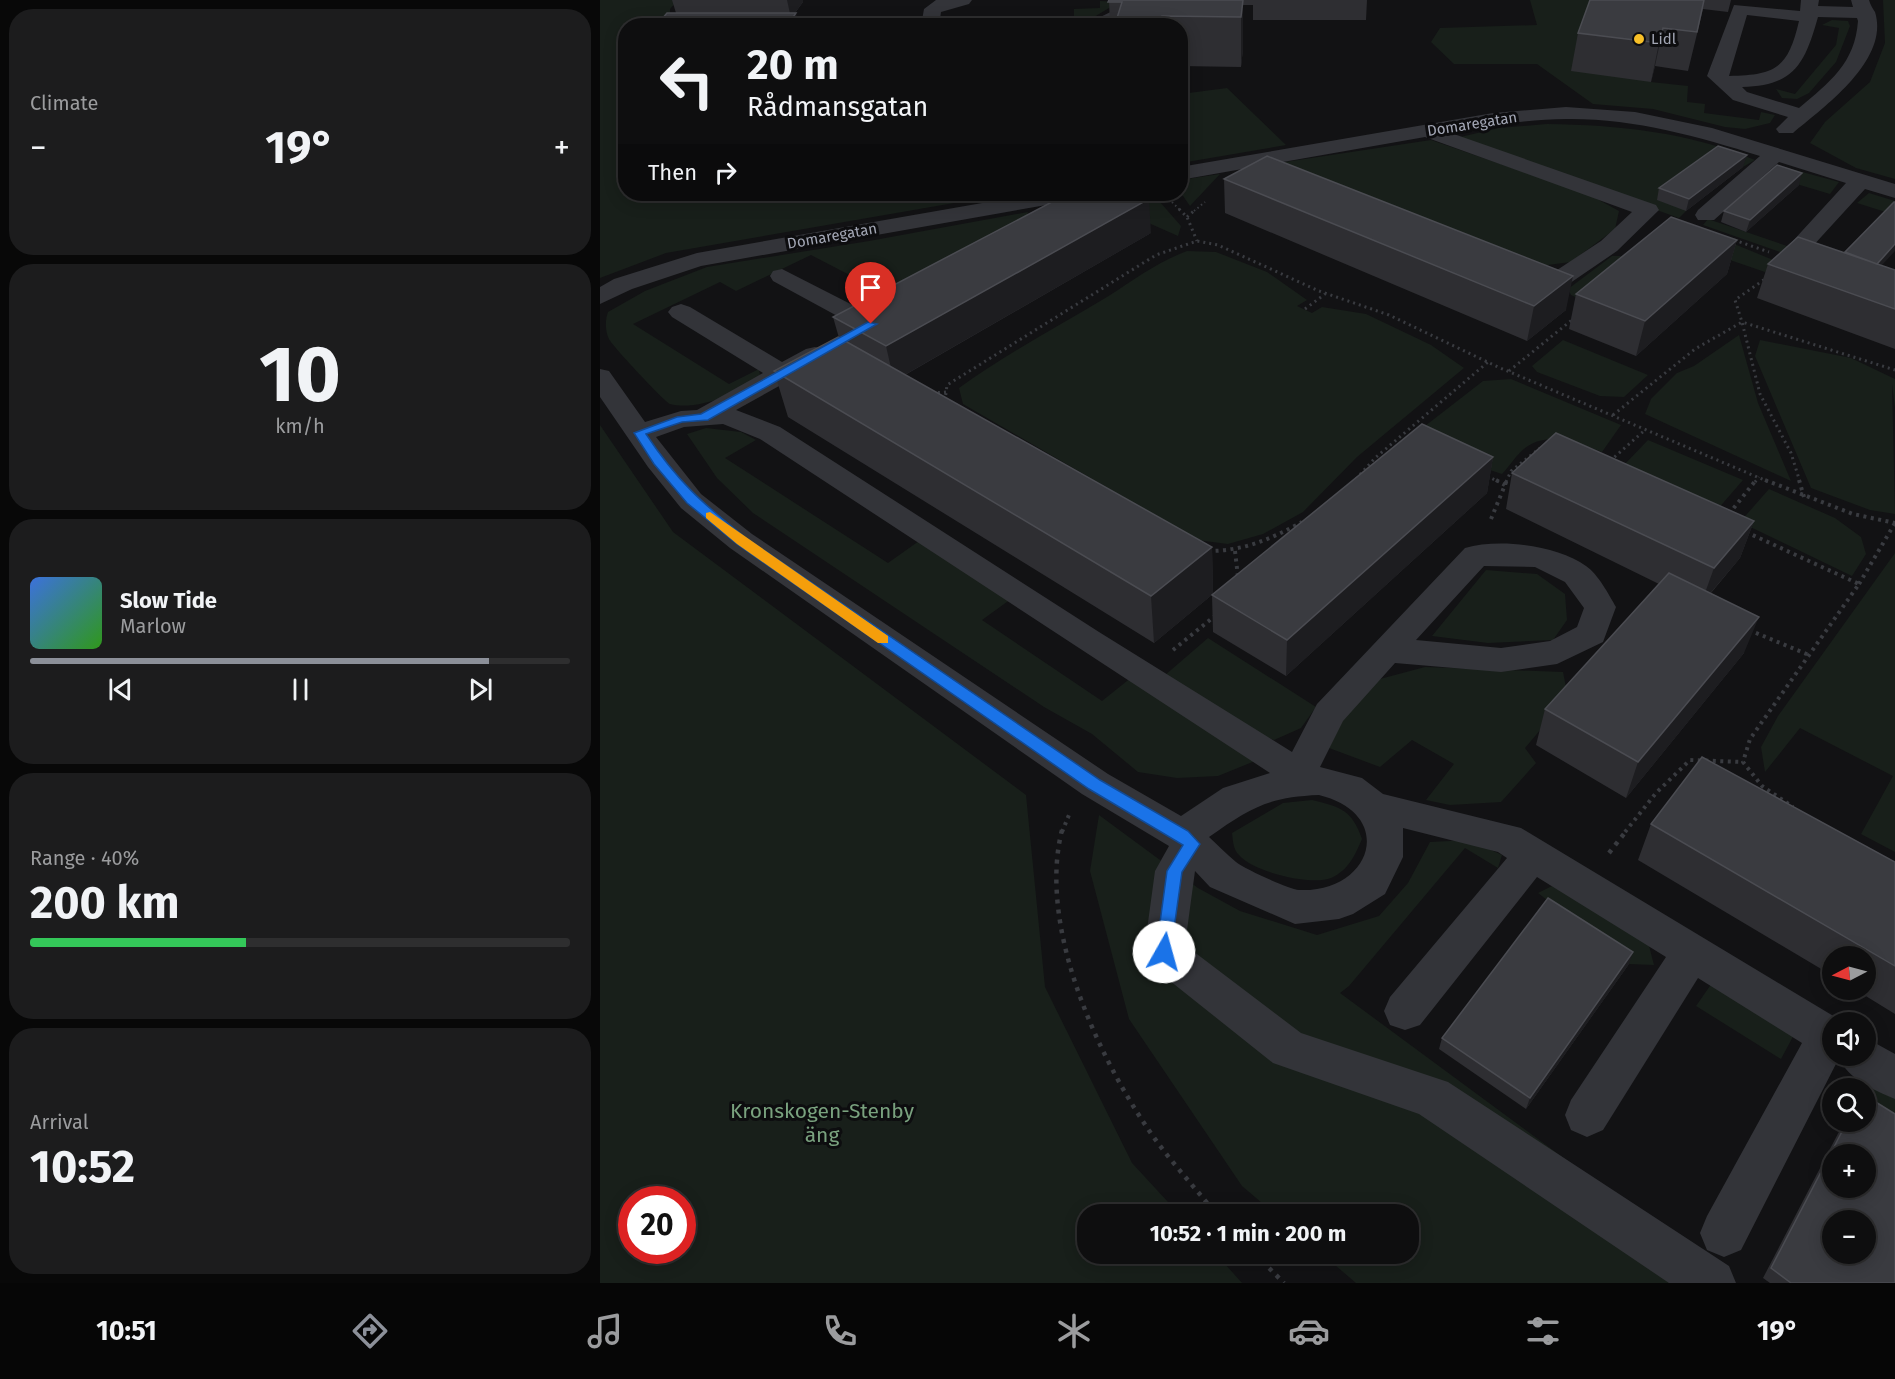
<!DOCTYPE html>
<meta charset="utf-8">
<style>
body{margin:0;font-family:"Fira Sans",sans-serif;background:#1c1c1d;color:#f1f3f6;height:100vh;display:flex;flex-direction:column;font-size:22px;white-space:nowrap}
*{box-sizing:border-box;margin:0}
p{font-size:20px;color:#9b9c9e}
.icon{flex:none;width:33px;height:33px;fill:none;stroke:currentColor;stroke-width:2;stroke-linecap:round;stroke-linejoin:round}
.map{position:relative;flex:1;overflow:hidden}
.panel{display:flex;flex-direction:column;gap:9px;padding:9px;background:#080808;width:600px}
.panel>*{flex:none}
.banner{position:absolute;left:18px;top:18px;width:570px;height:183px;border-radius:24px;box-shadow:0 3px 15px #0003,0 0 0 2px #2e2e2f;background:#0e0e0f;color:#f1f3f6;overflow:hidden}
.needle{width:39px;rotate:264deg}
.tools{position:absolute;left:1222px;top:946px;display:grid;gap:12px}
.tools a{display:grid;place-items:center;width:54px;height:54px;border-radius:50%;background:#0e0e0f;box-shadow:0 3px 15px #0003,0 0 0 2px #2e2e2f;font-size:30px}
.speed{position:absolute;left:18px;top:1186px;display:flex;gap:12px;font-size:30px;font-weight:700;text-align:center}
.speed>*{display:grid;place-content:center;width:78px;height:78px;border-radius:50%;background:#0e0e0f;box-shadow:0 3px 15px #0003,0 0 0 2px #2e2e2f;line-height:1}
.speed .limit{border:9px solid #d22;background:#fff;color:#111}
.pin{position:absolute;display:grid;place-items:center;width:51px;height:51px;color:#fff;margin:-62px -26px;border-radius:50% 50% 50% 0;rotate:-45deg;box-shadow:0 0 6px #0007}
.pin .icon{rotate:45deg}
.me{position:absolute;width:66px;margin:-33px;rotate:7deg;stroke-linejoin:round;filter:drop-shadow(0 0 4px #0008)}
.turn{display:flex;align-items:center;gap:21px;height:126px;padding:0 30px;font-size:27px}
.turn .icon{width:78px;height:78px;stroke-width:2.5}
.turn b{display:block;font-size:42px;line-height:51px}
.then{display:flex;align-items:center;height:57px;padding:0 30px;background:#0003;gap:12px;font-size:22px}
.big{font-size:45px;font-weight:700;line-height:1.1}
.panel .tile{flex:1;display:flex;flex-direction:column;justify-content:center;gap:9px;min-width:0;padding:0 21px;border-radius:24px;background:#1c1c1d}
.panel .dial{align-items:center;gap:0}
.dial b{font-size:78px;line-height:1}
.song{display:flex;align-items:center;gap:18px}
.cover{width:72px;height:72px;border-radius:9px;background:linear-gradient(135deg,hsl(220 70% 55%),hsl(110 70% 35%))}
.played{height:6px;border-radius:3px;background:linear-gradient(90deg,#8c9099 85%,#2e2e2f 85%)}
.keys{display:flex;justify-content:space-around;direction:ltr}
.heat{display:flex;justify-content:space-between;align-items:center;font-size:33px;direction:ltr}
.charge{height:9px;border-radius:4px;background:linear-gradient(90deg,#34c759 40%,#2e2e2f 0)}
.trip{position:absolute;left:477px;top:1204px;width:342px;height:60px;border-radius:24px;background:#0e0e0f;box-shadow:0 3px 15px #0003,0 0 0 2px #2e2e2f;font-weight:700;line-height:60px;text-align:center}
.tab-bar{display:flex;height:96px;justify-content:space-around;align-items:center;background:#060606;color:#9b9c9e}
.tab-bar .icon{width:42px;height:42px}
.tab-bar .on{color:#8c9099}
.tab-bar b{font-size:27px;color:#f1f3f6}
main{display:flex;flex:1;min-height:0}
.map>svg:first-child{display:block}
.green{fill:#181f1a;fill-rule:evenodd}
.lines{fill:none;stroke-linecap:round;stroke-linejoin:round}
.path-far3{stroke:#393b40;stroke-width:2;stroke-dasharray:1.5 3;stroke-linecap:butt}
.path-far2{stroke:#393b40;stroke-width:3;stroke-dasharray:2 4;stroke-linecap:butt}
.path-far1{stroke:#393b40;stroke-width:4;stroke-dasharray:3 4.5;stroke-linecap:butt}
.path{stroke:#393b40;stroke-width:4.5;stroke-dasharray:4 6;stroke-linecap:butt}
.minor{fill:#333439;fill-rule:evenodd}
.wall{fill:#2e2e32}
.shaded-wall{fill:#1d1d20}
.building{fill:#3a3b40;stroke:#4b4c52;stroke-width:1.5;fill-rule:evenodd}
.route{fill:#1a73e8;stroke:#114b97;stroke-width:1.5}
.slow{fill:#f59e0b}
.poi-dot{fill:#f7bf27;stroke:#0d0d0f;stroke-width:2}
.labels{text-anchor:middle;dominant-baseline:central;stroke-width:6;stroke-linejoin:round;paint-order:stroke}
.far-poi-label{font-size:15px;fill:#a3a7b5;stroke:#0d0d0f;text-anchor:start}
.far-street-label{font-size:15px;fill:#a3a7b5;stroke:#0d0d0f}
.near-park-label{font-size:21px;fill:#79a17e;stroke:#0d0d0f}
</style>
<main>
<section class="panel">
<div class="tile"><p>Climate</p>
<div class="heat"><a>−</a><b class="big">19°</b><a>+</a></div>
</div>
<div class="tile dial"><b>10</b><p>km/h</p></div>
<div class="tile">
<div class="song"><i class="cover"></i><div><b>Slow Tide</b><p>Marlow</p></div></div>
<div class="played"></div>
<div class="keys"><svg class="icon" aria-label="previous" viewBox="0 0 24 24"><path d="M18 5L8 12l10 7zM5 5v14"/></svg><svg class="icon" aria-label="pause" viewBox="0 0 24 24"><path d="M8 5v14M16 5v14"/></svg><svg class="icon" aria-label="next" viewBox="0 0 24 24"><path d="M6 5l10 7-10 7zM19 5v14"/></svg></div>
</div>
<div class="tile"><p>Range · 40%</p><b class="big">200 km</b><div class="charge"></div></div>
<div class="tile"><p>Arrival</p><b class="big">10:52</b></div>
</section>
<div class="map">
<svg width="1295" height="1283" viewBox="0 0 1295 1283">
<rect width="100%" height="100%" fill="#121214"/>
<path class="green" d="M0,0H78L70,9V25L26,26V194H406L66,253L0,278Z
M930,0H997L1051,82L1088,86L1087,102L1105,104L1104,113L1159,120L1161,112L1175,115L1170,123L1145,129L1125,127L1053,109L993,104L937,64H854L831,42L840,28L937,25Z
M1283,0H1295V179L1256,168L1210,143L1225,122L1270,82L1285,43Z
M500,1L519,2L489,20L474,21V9L500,8Z
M1232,20L1248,21L1250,26L1236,62L1209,93L1197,99L1182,98L1176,89L1195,94L1236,45L1239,28L1222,25Z
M627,88L686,145L581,163V94Z
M947,124C1018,125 1089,132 1155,160L1143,167L1114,157L1086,211L1079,218L856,138L899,128Z
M831,140L988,194L1019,211L1015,229L971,262L916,269L645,168Z
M1184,167L1239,182L1230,194L1173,177Z
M620,174L590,206L581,193L580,180Z
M1269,193L1295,201V215L1257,203Z
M505,194H553L581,226L578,236L517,209Z
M428,212L423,230L292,297L211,255L136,291L120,282L33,324L129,384L159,369L160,375C141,394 96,411 70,404C65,402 13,347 9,339C5,331 5,320 8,312L45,291L107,267L269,241Z
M1108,219L1193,248L1186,254L1103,225Z
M1127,241L1178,262L1165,272L1086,245Z
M587,251L616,252L667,272L707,300L697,306L712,313L722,307L766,314L831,345L864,368L757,457L703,512L663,534L628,544L589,539L551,513L363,404L359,388C406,354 457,327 507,297C534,280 557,262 587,251Z
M1012,256H1020L1030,260L982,300L971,295L968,289Z
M1139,335L1158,403L1191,481L1045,414L1051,399L1077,373L1094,366Z
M963,340L1048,375L1024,397L1000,396L937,372L932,366Z
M1160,340L1251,358L1295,379V408L1292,384L1295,514L1270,510L1211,488L1155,356Z
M911,379L1021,425L1002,452C979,443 951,431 928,446C918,452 910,466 902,474L878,466L816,433L883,381Z
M0,425L73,532L426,795L445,987L532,1163L580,1215H488V1254H616L642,1283H0ZM32,1200H82V1251H32Z
M106,428L141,432L156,440L125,458L288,563L319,541L411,599L382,620L502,701L532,677L655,761L618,776L577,778L538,772L492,734L444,707L153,513L117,478L87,434Z
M1048,440L1143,480L1117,510L1024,465Z
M1169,489L1235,518L1261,537L1266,554L1252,576L1140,522Z
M1295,553V852L1261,834L1293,776L1200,728L1165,772L1161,747L1178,716Z
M886,570L937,574L965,594L967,620L953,640L888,643L832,636Z
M608,638L716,707L701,728L674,740L646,729L564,676Z
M825,667L963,672L968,697L925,748L936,763L901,802L850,805L826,800L854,764L812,740L780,767L729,748L739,722L780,679Z
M712,800C741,807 752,810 762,839C755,855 749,870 731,878C711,886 653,872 639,855C633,849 633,841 632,833L683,803Z
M499,815L598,888L640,911L717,935L779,916L808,883L830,842L869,840L902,855L898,868L865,848L749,986L740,993L1133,1283H756L722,1254H808V1215H676L642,1186L529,1019L490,871Z
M952,886L1047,938L1054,965L1029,964L938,893Z
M1112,983L1196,1031L1181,1059L1096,1006Z
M1271,1079L1295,1094V1130L1266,1112L1264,1089Z"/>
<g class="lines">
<path class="path-far3" d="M572,202L581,211
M594,211L605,202"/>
<path class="path-far2" d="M579,209L587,217L597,241
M587,217L596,209
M1134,240L1169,252
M705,309L725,294
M909,371L973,319
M332,393L346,392
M345,401L347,385L556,255L597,241L618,245L719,291L789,315L898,367L1169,482
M1013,415L1095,349L1142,322L1135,300L1165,279
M1010,461L1046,429
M887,476L899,482
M756,479L775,458L888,362
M906,482L911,471L940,448
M1155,482L1159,477
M1200,482L1191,453L1160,394L1142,322L1295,370"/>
<path class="path-far1" d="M896,480L905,485
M1165,480L1253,514L1295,523
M1199,480L1204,497
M1129,514L1156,480
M891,519L907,480
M1146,532L1259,584L1150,739L1143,762L1162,786L1193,807
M608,551C644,551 671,539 702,522
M635,551L638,577
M1259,584L1295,523
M1149,630L1209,655
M573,650L616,615
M462,832L469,815
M1025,832L1056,793L1090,760L1143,762"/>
<path class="path" d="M462,830C438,924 495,1050 546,1126C567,1158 593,1185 617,1215
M1009,853L1027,830
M655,1254L684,1283"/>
<path class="minor" d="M336,0H372L369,4L341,12L339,26H321L324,9Z
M535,0H557L516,24L482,26Z
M1201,0H1219L1218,6L1253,7L1251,0H1269C1270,4 1273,9 1275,12C1290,60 1224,107 1193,133H1179L1176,129L1188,117L1133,100L1107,76L1134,5L1200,11ZM1147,15L1199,21C1188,69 1175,75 1129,76ZM1218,17L1257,18L1258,21C1255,63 1230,82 1199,108L1147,92L1142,87C1195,86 1205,63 1218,17Z
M966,107L1035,112L1112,128L1295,184V198L1265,189L1211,248H1195L1191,243L1246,183L1179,162L1114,220H1098L1095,215L1098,210L1160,156C1097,136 1032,118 966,119C928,119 889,126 851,133L1056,205L1059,210L1017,251L957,292C944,295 924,291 917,280L920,275L929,273L945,278L1001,241L1032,212L825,137L580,180V167L893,113Z
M434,194H480L477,199L469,201L101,266L32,289L0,304V287L14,279L97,253Z
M182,269L280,319L284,324C276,336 261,341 248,337L244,332L252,324L173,281L170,276L173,271Z
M81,304L90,307L182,362L206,349L215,347L224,349L228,355L224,361L136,410L180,427L499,632L692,752L717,704L865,548C899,538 957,545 986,566C998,574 1009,595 1016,607L1003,642L957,664L901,672L795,663L743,721L720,767L762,778L783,794L921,828L1245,1023H1233V1056H1266V1038L1295,1054V1099C1274,1090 1248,1079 1239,1058L1141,1250L1124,1257L1107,1250L1100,1233L1107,1216L1202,1043L1098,978L1003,1130L987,1137L971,1130L965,1115L971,1100L1066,957L937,877L820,1025L805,1030L790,1025L784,1011L790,997L907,858L898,852L803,828V857L785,894L753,914L739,919L695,924L610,887L595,871L585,945L701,1033L848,1082L1129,1266L1136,1283H1069L819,1114L673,1063L550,965L544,952L555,871L569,846L482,794L130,548L81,508L48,467L0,397V369L9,371L45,422L81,411L97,410L163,373L72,317L68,312L72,307ZM123,424L160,439L670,773L623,788L581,816L508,774L152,534L101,494L56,437L84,427ZM884,566L935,567L965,582L984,608L977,627L950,641L901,648L816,640ZM719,795C797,814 772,893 699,890C688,889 645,869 636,862C626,854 618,845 609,837C650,808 668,797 719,795Z"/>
</g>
<path class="wall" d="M72,0H203V2L195,13L199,26H56L76,13Z
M509,0H767L766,20H653V5H643V49L641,67L580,66V26H510Z
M990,0H1131L1128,12L1103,9L1088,71L1055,66L1051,82L971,71L978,33Z
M1143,167L1086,211L1057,200L1059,188Z
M624,179L966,310L927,341L625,213Z
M1199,185L1146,232L1121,222L1124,211Z
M551,233L305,375L612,547L613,594L554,643L188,417L174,371L239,338L233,317Z
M1137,240L1127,274L1036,356L969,329L976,294Z
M1245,252L1295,270V349L1157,298L1168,264L1244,253Z
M893,457L887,493L686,676L613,632L612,595Z
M912,473L1154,521L1140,558L1111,593L1144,653L1026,798L936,745L945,709L1059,584L906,509Z
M1051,824L1295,862V1014L1256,990H1266V957H1233V976L1038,860Z
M1029,964L926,1109L839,1049L842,1038Z
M1244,1122H1266L1295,1283H1170L1163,1278Z"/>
<path class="shaded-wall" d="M187,0H203V2L191,18Z
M643,0V49L641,67V17Z
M196,13L199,26H187Z
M1063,28L1055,66L1051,82L1059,43Z
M1147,155L1143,167L1086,211L1089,199Z
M1202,173L1199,185L1146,232L1150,220Z
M549,199L551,233L294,381L286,346Z
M1137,240L1127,274L1036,356L1045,321Z
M1295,244V251L1272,276L1277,264Z
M973,276L966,310L927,341L934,306Z
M893,457L887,493L686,676L687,640Z
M1154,521L1140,558L1101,604L1114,568Z
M612,547L613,594L554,643L551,596Z
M1159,617L1144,653L1026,798L1038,762Z
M1033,952L1029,964L926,1109L930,1098Z"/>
<path class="building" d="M509,0H643L641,17L562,16L561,19L517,18L522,2H508Z
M990,0H1104L1097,32L1063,28L1059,43L978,33Z
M67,13H196L187,26H56Z
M281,21H411L409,26H278Z
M1118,146L1147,155L1089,199L1059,188Z
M667,156L973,276L934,306L624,179Z
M1177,165L1202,173L1150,220L1124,211Z
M467,194H536L549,199L286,346L233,317Z
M1294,202H1295V244L1277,264L1245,252Z
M1071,217L1137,240L1045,321L976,294Z
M1198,237L1295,270V309L1168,264Z
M238,337L612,547L551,596L174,371Z
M822,424L893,457L687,640L612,595Z
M956,433L1154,521L1114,568L912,473Z
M1069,573L1159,617L1038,762L945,709Z
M1102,757L1295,862V966L1051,824Z
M948,898L1033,952L930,1098L842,1038Z
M1266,1096L1295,1114V1283H1191L1171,1268L1247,1122H1266ZM1233,1155H1266V1188H1233ZM1233,1221H1266V1254H1233Z"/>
<path class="route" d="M268,322L277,324L108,420L82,422L46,434C77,481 103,504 146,538L500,780L588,831L600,844L582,872L570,957L564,959L559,957L556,952L567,871L583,845L489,789L137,544L87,503L54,464L34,433L77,417L101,414Z"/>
<path class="slow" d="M110,512L288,636V643H278L137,544L106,518V513Z"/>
<circle class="poi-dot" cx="1039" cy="39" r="6"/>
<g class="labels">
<g class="far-poi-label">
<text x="1051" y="39">Lidl</text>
</g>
<g class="far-street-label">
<text transform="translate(872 124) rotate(-9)">Domaregatan</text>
<text transform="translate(232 236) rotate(-10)">Domaregatan</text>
</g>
<g class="near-park-label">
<text x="222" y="1111">Kronskogen-Stenby<tspan x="222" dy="24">äng</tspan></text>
</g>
</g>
</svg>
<div class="tools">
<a><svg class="needle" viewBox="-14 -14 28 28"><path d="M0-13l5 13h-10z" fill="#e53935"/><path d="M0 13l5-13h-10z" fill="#9b9c9e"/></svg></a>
<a><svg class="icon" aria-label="sound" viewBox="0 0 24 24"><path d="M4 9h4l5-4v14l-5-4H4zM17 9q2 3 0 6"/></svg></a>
<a><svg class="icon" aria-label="search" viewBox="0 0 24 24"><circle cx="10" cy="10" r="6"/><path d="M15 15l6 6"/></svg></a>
<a>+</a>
<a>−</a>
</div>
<div class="speed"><div class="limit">20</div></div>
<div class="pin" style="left:271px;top:324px;background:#d93025"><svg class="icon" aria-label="arrive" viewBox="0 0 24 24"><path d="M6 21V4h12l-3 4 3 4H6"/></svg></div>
<svg class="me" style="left:564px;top:952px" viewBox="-20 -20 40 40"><circle r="19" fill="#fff"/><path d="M0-13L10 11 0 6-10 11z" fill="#1a73e8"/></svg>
<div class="trip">10:52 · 1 min · 200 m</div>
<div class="banner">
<div class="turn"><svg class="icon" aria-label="left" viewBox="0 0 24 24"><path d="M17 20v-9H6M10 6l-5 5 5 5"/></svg><div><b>20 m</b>Rådmansgatan</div></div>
<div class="then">Then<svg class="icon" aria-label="right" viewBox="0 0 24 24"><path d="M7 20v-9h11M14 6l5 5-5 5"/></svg></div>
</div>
</div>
</main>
<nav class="tab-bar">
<b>10:51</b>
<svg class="icon on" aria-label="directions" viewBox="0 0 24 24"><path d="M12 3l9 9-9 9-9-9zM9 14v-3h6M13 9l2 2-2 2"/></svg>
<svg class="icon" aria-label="music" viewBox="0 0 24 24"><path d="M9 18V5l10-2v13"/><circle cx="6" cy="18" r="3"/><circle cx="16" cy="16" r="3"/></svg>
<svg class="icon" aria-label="phone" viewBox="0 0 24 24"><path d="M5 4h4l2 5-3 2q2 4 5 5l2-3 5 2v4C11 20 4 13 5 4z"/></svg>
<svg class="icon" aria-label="climate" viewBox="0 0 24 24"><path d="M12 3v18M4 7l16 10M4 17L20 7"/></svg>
<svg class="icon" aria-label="car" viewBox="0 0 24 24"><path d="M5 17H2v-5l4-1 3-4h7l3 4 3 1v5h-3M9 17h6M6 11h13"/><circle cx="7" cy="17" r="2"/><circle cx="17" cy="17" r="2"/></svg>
<svg class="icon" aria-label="filters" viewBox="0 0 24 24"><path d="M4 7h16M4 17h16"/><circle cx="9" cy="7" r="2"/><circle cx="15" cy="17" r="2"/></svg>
<b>19°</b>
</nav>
